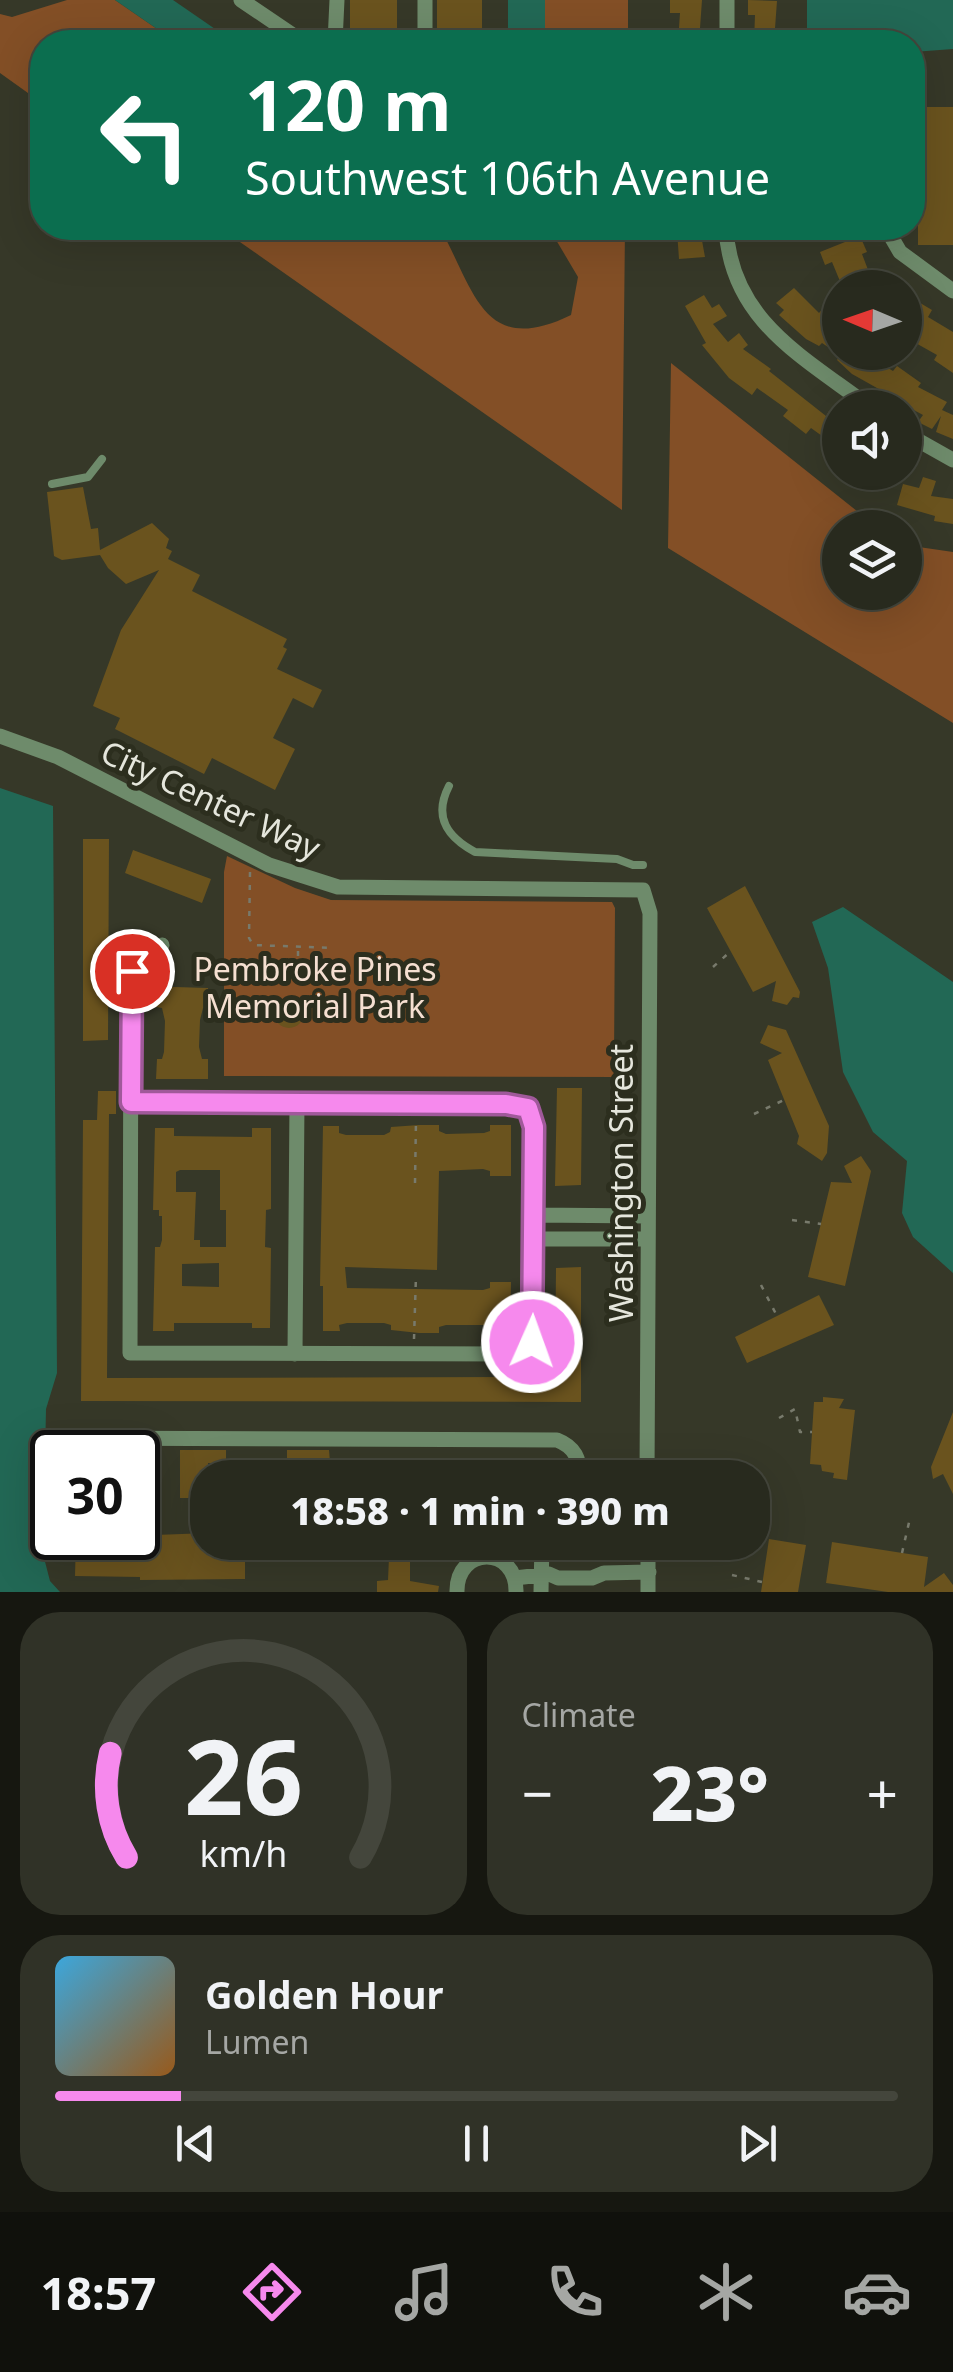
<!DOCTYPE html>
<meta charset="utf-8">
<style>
body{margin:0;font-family:"Noto Sans",sans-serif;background:#303227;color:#f1f3f6;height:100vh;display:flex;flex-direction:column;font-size:38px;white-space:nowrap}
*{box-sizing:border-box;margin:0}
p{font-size:32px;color:#a5a7a4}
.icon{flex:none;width:55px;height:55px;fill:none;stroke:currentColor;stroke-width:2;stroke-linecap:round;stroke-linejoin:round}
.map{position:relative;height:1592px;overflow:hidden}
.panel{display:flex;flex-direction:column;gap:20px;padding:20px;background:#161710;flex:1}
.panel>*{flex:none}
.guide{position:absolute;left:30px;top:30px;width:895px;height:210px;border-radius:40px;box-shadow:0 10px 40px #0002,0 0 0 2px #44463c;background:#0b6e4f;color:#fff;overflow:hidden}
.needle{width:65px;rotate:272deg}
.controls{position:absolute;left:822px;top:270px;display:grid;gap:20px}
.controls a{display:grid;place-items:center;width:100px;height:100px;border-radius:50%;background:#282a1e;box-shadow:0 10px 40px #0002,0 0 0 2px #44463c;font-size:50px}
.speed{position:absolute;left:30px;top:1430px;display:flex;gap:20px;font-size:50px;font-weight:700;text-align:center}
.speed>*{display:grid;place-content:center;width:130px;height:130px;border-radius:50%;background:#282a1e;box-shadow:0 10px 40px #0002,0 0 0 2px #44463c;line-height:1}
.speed .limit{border:5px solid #111;border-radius:15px;background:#fff;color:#111}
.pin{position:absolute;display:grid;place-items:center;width:85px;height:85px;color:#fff;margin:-42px;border:5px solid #fff;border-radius:50%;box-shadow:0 2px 10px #0007}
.me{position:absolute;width:110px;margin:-55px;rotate:2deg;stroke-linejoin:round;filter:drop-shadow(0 0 8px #0008)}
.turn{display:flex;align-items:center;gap:35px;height:210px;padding:0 50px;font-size:45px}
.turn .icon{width:130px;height:130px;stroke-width:2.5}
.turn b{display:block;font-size:70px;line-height:85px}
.big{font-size:75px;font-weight:800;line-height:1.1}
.panel .tile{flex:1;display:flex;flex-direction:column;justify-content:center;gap:15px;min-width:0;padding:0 35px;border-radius:40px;background:#303227}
.panel .dial{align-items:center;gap:0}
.dial svg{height:260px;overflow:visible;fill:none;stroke:#44463c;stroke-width:7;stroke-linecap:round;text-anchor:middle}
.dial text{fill:#f1f3f6;stroke:none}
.song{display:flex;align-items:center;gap:30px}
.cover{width:120px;height:120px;border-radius:15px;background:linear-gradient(135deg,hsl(200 70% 55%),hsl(30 70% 35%))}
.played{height:10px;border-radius:5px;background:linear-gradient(90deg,#f689ed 15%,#44463c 15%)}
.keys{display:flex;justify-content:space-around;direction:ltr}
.heat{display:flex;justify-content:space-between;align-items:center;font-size:55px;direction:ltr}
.panel .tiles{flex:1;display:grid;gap:20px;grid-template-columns:1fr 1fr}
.tile:last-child{grid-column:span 2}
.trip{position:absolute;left:190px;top:1460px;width:580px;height:100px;border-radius:40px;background:#282a1e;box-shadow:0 10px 40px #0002,0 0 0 2px #44463c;font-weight:800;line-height:100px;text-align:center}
.menu{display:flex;height:160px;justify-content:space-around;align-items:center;background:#10110c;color:#a5a7a4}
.menu .icon{width:70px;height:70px}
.menu .on{color:#f689ed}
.menu b{font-size:45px;color:#f1f3f6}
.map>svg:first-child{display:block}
.green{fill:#834f26}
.water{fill:#226855}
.building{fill:#6a531e;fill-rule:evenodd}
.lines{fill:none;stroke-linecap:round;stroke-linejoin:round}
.path{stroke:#787a6c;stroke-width:2.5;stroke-dasharray:5 8;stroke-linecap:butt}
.service{stroke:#6e8b6b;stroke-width:8}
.minor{stroke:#6e8b6b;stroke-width:15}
.route-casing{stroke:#a0599a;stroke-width:25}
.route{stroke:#f689ed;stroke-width:18}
.labels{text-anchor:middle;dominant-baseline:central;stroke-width:10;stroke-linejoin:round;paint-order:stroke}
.street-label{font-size:32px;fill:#e5e6dc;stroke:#2c2e1e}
.park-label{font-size:32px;fill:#f5dfd1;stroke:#2c2e1e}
</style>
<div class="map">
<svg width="953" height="1592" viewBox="0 0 953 1592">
<rect width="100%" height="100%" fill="#363828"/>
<path class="green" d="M67,0H115L176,42H42V103L0,73V14L12,17Z
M545,0H628V42H545Z
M220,228H440C475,291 483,358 571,315L578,277L549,228H625L622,510Z
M671,363L877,527L840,528V592H905V545L953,552V723L668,548Z
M227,856L295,888L331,900L612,902L615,908L614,1063L620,1077L224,1076V872Z"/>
<path class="water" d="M115,0H173L234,42H176Z
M508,0H545V42H508Z
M807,0H953V49L913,52L912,42H807Z
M0,788L53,806L57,1373L46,1409L43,1554L50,1581L60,1592H0Z
M843,907L953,982V1273L913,1237L902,1213L907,1161L873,1132L843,1072L828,968L812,922Z"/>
<path class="building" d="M350,0H397V42H350Z
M437,0H482V42H437Z
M670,0H702L699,42H678L680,13H670Z
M748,0L777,1L774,42H754L755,15H748Z
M925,107H953V245H918V208L923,207Z
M692,230V235H701L705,257L679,259L677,231Z
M860,236L867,252L862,254L870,275L842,286L832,262L825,265L820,252Z
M794,288L819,313L825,306L840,318V355L822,343L819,346L806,339L779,315L784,310L776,303Z
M905,294L932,310L928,317L953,332V373L934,360L937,355L905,337Z
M704,295L712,308L719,304L727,316L713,324L728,342L739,333L748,345L743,349L771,369L769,371L826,416L829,411L840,419V449L811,428L806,434L783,416L788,410L757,388L752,395L729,378L702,345L706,343L685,306Z
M842,352H861L893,371L897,366L921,383L918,387L947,402L942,410L953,415V439L936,432L941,416L932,429L918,422L923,415L910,408H901L891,401L893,397L852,374L837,360Z
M923,477L936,481L931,496L953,499V524L934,521L935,516L897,505L903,484L919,488Z
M83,487L91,529L98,528L100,550L152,523L169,539L166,548L172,551L168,559L200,575L192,591L287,639L283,647L287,649L277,669L322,690L313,708L293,698L273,738L295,749L275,790L212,758L204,774L115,729L120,718L93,706L121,630L159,570L126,584L108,568L100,555L62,560L54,556L47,492Z
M83,839H109L108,1040L83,1041Z
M133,850L211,879L202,903L125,873Z
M745,886L800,992L799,998L793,997L787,1005L772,1001L776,981L753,992L707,908Z
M175,987L208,988V1008H203L200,1020L199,1047L202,1059H208V1079H156L157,1059H162L164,1052L165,1021L162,1008L156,1007L157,988Z
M274 1013a15 15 0 1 1 30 0a15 15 0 1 1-30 0Z
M768,1025L786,1030L829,1126L827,1153L822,1161L797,1144L799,1136L768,1060L782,1053L760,1043Z
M557,1088H582L581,1185L555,1186Z
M98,1091H116V1114H109L107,1378L555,1377L556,1268L581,1267V1402L81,1401L83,1120H97Z
M419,1125H439V1131L446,1134L484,1133L490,1131V1125H511V1176H490V1171L483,1169L439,1171L437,1270L345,1267L347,1288L483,1290L490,1288V1282H511L510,1333H490V1328L483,1325H446L439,1327V1333H419L391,1330V1325L384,1323H347L339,1325L340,1331H323V1286H320L323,1126H339V1133L346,1135H384L390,1132L391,1127Z
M155,1128H174V1136L252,1137V1128H271V1209L266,1210L265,1247L271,1248L270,1328H252V1323H174V1331H153L155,1247H160L162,1240V1216H159V1210H153ZM180,1170H220V1210H226V1247H200V1240H194L196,1192H176V1172ZM219,1263V1287L182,1286V1264Z
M861,1156L871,1171L845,1286L808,1277L831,1182L852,1183L844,1166Z
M819,1295L834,1325L747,1363L735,1337Z
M823,1397L844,1399L839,1408L855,1410L847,1480L833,1478L834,1473L822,1471L821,1465L810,1464L814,1402H823Z
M953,1412V1494L943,1474L933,1479L931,1467Z
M180,1450H226V1463H208V1498H180Z
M287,1450H329L330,1462H287Z
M208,1533V1542H420V1558H410V1581L439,1586L438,1592H377V1581L388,1580L389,1557H364V1562H245V1579L140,1580V1577L75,1576L76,1538Z
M769,1539L806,1545L798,1592H761Z
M832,1542L928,1557L924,1587L944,1573L953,1585V1592H888L826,1583Z"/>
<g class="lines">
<path class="path" d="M250,872L249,938L253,945L333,948
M713,967L731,951
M298,969V951
M754,1114L784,1100
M415,1183L416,1119
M792,1220L821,1224
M761,1285L777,1316
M414,1339L416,1275
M779,1418L795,1409L800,1432H812
M902,1553L910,1518
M732,1575L762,1582"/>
<path class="service" d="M52,484L88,477L102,459
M449,786C433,817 447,837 475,852L617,859L633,865H643"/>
<path class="minor" d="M241,0L303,42
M425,0V42
M335,42L337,0
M727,42V0
M726,228C731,321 804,357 871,408
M886,228L900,252L953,291
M905,433L953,460
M0,736L58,757L269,865L338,887L643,890L650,913L647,1478
M131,1102L506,1103L527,1108L534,1127L533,1332L530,1346L519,1354L130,1353L131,971L162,945
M534,1215L647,1216
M534,1239H647
M295,1354L297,1102
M65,1438L557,1440C575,1447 580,1459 580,1478
M515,1578L549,1574L558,1578H592L604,1573L649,1572
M457,1592C456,1546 517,1545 516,1592
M541,1592L542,1542
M648,1592V1542"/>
</g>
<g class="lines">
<g class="route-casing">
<path id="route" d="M132,971L131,1102L506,1104L528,1108L534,1127L532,1342"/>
</g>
<use href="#route" class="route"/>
</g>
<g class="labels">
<g class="street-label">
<text transform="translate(211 799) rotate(25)">City Center Way</text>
<text transform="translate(620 1183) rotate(-90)">Washington Street</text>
</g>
<g class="park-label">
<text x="315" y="968">Pembroke Pines<tspan x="315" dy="37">Memorial Park</tspan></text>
</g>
</g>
</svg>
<div class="controls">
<a><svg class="needle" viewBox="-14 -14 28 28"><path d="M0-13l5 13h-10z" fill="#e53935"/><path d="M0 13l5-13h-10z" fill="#a5a7a4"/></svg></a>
<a><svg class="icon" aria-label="sound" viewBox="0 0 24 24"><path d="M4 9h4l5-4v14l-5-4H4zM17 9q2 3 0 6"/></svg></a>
<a><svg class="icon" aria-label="layers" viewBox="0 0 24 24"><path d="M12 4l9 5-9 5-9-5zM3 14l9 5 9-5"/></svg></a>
</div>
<div class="speed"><div class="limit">30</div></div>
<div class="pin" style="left:132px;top:971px;background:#d93025"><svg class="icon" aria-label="arrive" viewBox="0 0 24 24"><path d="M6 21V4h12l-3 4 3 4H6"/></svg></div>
<svg class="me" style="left:532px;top:1342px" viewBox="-20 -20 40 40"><circle r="17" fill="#f689ed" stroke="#fff" stroke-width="3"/><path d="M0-11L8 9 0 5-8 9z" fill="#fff"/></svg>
<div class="trip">18:58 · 1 min · 390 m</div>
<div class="guide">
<div class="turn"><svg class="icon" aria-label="left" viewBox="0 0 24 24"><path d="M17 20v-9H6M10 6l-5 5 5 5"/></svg><div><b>120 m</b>Southwest 106th Avenue</div></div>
</div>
</div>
<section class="panel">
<div class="tiles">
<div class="tile dial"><svg viewBox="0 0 100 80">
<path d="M14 69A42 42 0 1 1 86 69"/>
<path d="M14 69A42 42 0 0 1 9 37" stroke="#f689ed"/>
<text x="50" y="56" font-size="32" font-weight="700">26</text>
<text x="50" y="72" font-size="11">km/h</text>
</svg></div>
<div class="tile"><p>Climate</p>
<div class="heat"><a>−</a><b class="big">23°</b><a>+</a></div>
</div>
<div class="tile">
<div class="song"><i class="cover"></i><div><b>Golden Hour</b><p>Lumen</p></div></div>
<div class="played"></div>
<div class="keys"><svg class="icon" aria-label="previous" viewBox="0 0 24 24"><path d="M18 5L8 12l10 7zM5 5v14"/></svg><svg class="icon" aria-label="pause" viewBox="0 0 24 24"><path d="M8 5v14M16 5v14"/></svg><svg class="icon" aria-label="next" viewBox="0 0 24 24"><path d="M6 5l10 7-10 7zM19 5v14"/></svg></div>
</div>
</div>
</section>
<nav class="menu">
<b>18:57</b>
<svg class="icon on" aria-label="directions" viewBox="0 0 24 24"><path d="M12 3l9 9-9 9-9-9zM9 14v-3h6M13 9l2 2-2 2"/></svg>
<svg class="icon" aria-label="music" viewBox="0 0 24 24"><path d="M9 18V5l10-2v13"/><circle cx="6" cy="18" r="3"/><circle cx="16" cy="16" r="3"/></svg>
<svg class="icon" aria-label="phone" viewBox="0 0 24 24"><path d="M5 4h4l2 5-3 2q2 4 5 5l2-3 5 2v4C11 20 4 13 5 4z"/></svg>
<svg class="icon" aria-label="climate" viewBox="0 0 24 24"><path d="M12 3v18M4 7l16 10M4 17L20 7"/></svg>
<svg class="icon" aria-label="car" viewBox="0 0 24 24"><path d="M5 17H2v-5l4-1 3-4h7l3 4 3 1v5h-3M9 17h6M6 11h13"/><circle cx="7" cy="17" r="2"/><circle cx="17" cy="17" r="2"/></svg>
</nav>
